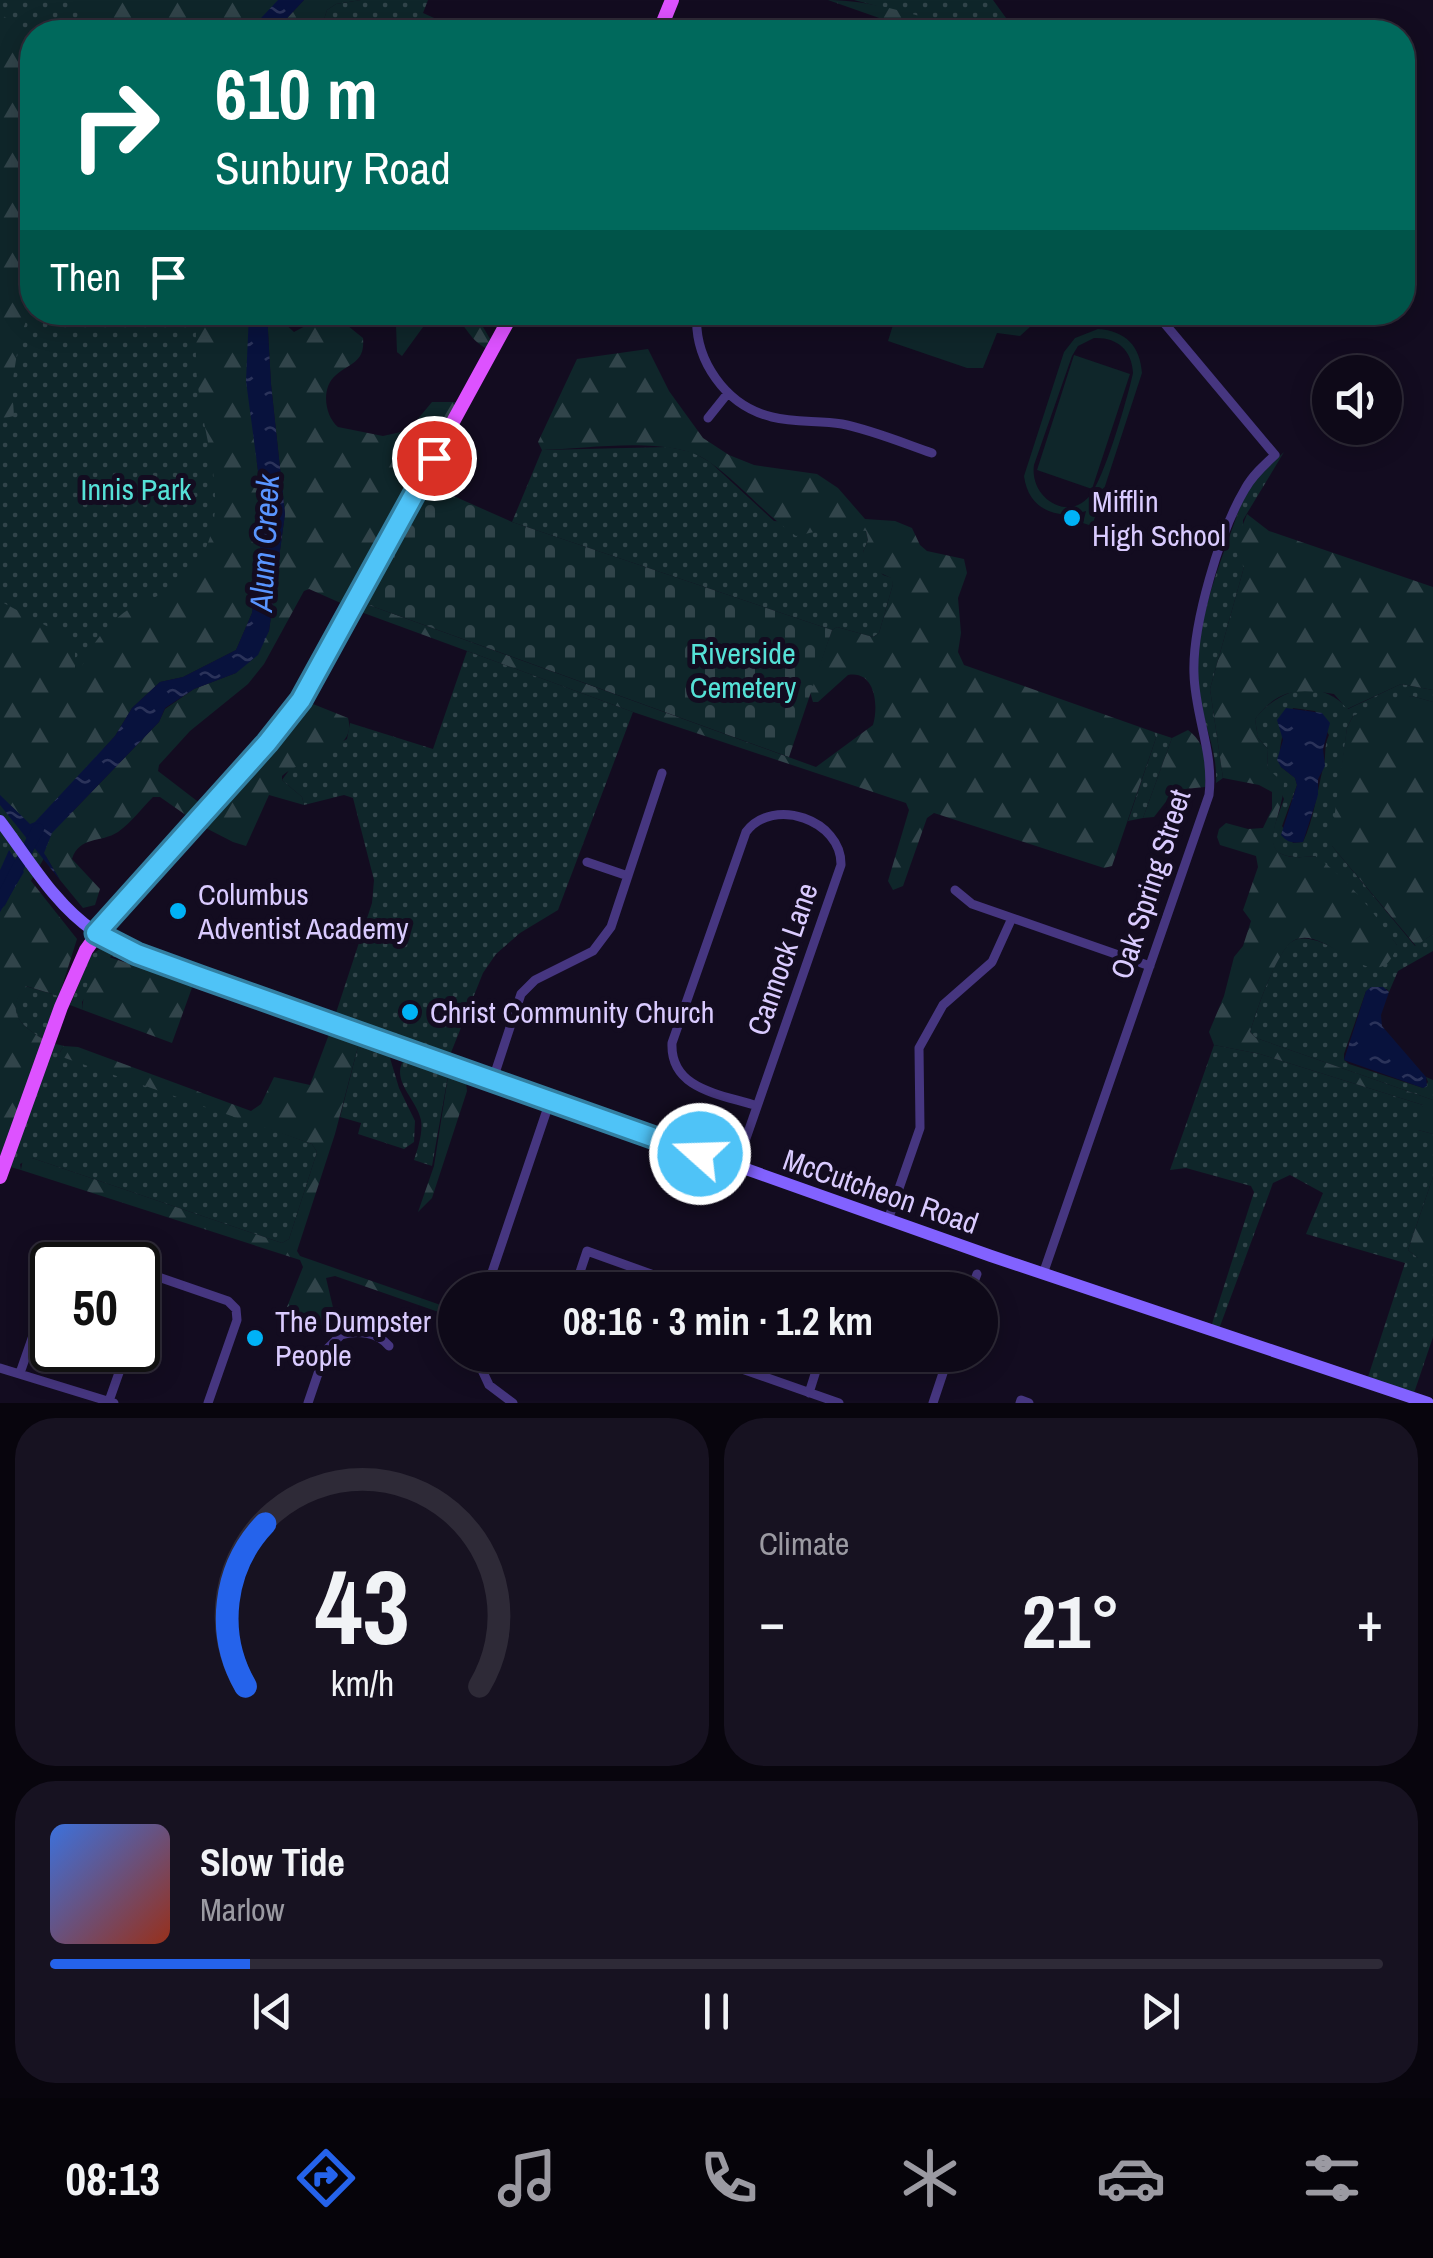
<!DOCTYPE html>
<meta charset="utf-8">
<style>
body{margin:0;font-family:"Archivo Narrow",sans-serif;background:#171221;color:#f1f3f6;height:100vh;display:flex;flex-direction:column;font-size:38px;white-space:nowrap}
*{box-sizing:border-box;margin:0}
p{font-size:32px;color:#9b9aa2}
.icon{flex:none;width:55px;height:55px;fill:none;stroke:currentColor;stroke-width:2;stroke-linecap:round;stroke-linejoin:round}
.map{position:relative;height:1403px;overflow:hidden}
.sheet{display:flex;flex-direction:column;gap:15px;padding:15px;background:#08050d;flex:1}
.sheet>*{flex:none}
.top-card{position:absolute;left:20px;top:20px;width:1395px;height:305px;border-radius:40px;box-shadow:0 5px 25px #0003,0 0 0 2px #2e2a37;background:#00695c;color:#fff;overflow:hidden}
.controls{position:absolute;left:1312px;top:355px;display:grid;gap:20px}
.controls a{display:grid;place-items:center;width:90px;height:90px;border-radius:50%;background:#0e0918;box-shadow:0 5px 25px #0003,0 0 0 2px #2e2a37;font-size:50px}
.speed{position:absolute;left:30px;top:1242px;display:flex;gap:20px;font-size:50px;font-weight:700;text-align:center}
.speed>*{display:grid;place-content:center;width:130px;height:130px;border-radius:50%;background:#0e0918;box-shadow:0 5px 25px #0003,0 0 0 2px #2e2a37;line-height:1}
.speed .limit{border:5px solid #111;border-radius:15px;background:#fff;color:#111}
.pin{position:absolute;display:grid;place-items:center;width:85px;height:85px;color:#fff;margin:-42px;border:5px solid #fff;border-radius:50%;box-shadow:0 2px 10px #0007}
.me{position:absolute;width:110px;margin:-55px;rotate:290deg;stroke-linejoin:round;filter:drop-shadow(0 0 8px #0008)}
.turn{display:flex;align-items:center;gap:35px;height:210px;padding:0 30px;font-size:45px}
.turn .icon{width:130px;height:130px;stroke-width:2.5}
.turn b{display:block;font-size:70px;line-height:85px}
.then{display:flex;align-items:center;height:95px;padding:0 30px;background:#0003;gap:20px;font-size:38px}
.big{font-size:75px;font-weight:700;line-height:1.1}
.sheet .card{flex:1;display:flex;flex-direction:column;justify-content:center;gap:15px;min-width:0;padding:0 35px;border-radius:40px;background:#171221}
.sheet .dial{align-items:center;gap:0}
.dial svg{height:260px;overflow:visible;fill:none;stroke:#2e2a37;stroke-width:7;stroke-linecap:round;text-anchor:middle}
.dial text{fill:#f1f3f6;stroke:none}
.song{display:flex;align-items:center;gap:30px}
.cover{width:120px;height:120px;border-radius:15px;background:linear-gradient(135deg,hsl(220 70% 55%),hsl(10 70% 35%))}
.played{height:10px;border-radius:5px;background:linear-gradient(90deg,#2563eb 15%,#2e2a37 15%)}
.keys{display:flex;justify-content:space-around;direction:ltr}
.heat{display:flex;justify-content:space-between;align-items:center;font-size:55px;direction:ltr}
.sheet .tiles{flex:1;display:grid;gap:15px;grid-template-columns:1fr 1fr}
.card:last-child{grid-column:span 2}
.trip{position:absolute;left:438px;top:1272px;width:560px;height:100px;border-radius:50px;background:#0e0918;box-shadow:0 5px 25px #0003,0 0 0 2px #2e2a37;font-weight:700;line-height:100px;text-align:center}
.dock{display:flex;height:160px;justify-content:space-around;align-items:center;background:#06040a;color:#9b9aa2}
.dock .icon{width:70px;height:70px}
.dock .active{color:#2563eb}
.dock b{font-size:45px;color:#f1f3f6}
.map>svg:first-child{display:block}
.grass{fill:url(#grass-dots);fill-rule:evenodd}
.forest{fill:url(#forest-firs)}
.cemetery{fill:url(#cemetery-stones)}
.garden{fill:#0f262a;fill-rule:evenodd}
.water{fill:url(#water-ripples)}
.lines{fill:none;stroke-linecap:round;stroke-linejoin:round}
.river{stroke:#08123d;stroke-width:12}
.street{stroke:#463680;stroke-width:9}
.secondary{stroke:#8262ff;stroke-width:12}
.primary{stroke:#dd52ff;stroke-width:14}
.route-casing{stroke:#337fa1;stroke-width:25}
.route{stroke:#4fc3f7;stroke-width:18}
.poi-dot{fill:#00b2f6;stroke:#130c20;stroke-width:4}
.labels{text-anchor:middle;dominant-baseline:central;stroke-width:10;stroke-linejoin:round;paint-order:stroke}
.park-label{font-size:30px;fill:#55e1d7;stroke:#130c20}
.poi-label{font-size:30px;fill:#dacbff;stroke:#130c20;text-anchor:start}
.street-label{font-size:30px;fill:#dacbff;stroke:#130c20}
.water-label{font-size:32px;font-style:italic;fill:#5995ff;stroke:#130c20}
</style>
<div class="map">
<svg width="1433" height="1403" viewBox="0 0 1433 1403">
<defs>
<pattern id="grass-dots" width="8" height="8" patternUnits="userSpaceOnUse" patternTransform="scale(2.5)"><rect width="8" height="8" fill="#0f262a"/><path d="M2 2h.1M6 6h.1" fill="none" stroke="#31444a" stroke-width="1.8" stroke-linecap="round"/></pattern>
<pattern id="forest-firs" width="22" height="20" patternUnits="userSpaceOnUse" patternTransform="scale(2.5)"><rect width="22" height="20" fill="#0f262a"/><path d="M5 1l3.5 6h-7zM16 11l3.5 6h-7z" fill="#31444a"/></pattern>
<pattern id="cemetery-stones" width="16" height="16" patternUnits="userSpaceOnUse" patternTransform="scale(2.5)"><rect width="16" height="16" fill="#0f262a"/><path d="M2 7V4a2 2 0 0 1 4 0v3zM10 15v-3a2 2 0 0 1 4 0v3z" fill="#31444a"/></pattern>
<pattern id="water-ripples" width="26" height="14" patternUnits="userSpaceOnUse" patternTransform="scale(2.5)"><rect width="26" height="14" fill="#08123d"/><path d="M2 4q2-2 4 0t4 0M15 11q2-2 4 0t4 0" fill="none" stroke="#2b335a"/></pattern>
</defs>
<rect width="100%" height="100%" fill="#130c20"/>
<path class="grass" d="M0,0H288L254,32H32V312L257,313L269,437L62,827L13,912L0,1024Z
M361,0H428L423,13L465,32H320L327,10L336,4Z
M854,0H993L1006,18L986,32H962L942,23Z
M668,447L692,452L710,462L774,521L856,527L866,531L868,540L863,552L883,575L892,578L893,584L879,633L873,637L837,627L832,630L512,522L542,450Z
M1284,452L1243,520L1244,567L1210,689L1223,778L1216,783C1218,748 1200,718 1198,683C1194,621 1222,560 1242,501L1250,485Z
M467,651L633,712L558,910L520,933L496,954L483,973L448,1060L334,1019L372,903L374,880L353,798L344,795L304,805L302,797L282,780L290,769L347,739L350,723L433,749Z
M1401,684L1433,690V702L1412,696L1353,716L1347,728L1332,846L1415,946L1433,934V951L1398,971L1389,992L1387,989L1366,991L1344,1054V1060L1349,1064L1423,1088L1428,1082L1426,1077L1433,1080V1100L1256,1038L1250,1032C1256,1013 1277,947 1295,940C1313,933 1339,952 1355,959L1397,945L1356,894L1315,856C1259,863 1270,836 1284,799L1275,778L1267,768L1268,749L1258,738L1255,719C1279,688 1319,677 1348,709ZM1293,708L1315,711L1329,735C1323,748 1327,756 1323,768C1317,792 1314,819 1303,842L1293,843L1282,826L1297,785L1295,778L1281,767C1277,746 1284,728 1293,708Z
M1154,732L1172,738L1143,818L1128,821L1156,738Z
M101,948H110L195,978L193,985L111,956L82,1002L83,1010L70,1005L91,955Z
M25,986L59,996L43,1039C21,1026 4,1011 25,986Z
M360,1039L387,1048L399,1088L415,1121L414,1142L404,1149L358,1134L361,1123L340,1117Z
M52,1043L64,1046L60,1052L312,1144L317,1152L289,1239L282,1243L32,1158L20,1164L21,1170L7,1166Z
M1214,1045L1260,1054L1423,1105L1418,1130L1433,1134V1177L1408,1250L1418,1258H1433V1337L1414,1393L1368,1377L1405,1263L1306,1234L1323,1193L1290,1175L1273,1183L1219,1329L1211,1327L1254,1192L1251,1186L1186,1168L1170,1170Z
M407,1055L449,1070L432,1166L414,1160C418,1148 423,1133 421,1120C416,1097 387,1079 407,1055Z"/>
<path class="forest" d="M76,0H278L248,32H96Z
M304,0H361L336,4L327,10L320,32H274Z
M828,0C867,0 926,15 962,32H916L902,28L895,32H881L885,20Z
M0,14L32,34V304L19,341L12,385L14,416L0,419Z
M399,312L475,313L490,339L487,349C459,334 469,311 431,316L402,356L397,352L396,324Z
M154,313H249L246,381L264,516L252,613L236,650L183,677L160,682L132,708L115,736L70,785L30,824L0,795V601L69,638L75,643V669L80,671C90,645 108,622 132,607C143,600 157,598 167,591C245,540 207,458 198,387C195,367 196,345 196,325Z
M267,313H285V324L294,332L311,323L320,313H343L348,326L363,338C365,362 352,362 336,375C321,387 324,415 338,427L383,436L401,432L412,426L432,402H457L352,608L309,589L304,591L264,664L248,684L190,731L159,765L158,771L201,804L190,818L160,797H153C142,808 131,823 118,832C101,843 79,836 72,859L100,889L95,905L83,908L60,880L44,853L52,833L159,722L165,709L194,689L236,673L269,631L285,514L271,384Z
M648,349L669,391L703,438L729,455L754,465L817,474L838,488L865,519L895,521L912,528L920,545L927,551L964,559L967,573L958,598L961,633L958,652L964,665L1154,732L1156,738L1112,866L1104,868L934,813L927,818L903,886L893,890L888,881L909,810L906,803L633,712L361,612L366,604L816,767L873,725C879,705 875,670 848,675L818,702H813L810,692L832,630L837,627L873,637L879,633L893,584L891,578L868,567L863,552L868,540L866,531L836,527L796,536C764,514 740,483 708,461C670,435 588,449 542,450L538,442L577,359Z
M1247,514L1269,531L1433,587V690L1401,684L1347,709L1334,694C1297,689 1279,688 1255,719L1258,738L1268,749L1267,768L1284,783C1284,819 1245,865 1315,856C1348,878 1374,913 1397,945C1379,1007 1325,920 1293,941C1276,952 1256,1012 1250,1032L1256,1038L1433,1100V1134L1418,1130L1414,1125L1423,1105L1260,1054L1214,1045L1209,1032L1224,996L1234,957L1243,946L1251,921L1243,910L1258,867L1256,856L1220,845L1217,837L1219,829L1226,823L1248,829L1263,828L1272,809V792L1259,785L1223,778L1210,689L1244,567L1234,548Z
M1412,696L1433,702V934L1416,946L1332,846V833L1347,728L1353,716L1389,700Z
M308,702L348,718C358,754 302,757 282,776V780L302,797L304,805L269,795L246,846L233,842L198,824Z
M1188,730C1207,744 1208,766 1205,787L1175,790L1154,817L1143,818L1172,738Z
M24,872L77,939L59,996L26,986C4,1011 21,1026 43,1039L0,1162V912Z
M106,956L193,985L172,1043L83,1010C81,994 94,967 106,956Z
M331,1029L360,1039L335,1134L297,1251L300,1256L455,1310L453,1317L335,1276L326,1278L336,1320L325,1326L306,1322L282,1326L281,1322L303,1267L300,1260L21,1170L23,1159L32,1158L282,1243L289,1239L317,1152L312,1144L62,1057L60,1052L64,1046L78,1047L251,1111L261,1104L274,1077L310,1085Z
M449,1070L466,1083L467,1091L432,1198L418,1212L434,1166Z
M1433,1177V1258H1418L1408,1250Z"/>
<path class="cemetery" d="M429,485L512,522L832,630L789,757L366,604Z"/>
<path class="garden" d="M897,312H1036V313L1030,327L1020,336L997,333L983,368H967L888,341Z
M1098,329C1126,331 1140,346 1142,373L1092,526L1083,523L1086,511C1057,521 1028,509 1024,476L1064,352L1075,338ZM1094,338C1117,337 1132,350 1133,373C1127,400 1107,468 1093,491C1073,525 1029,500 1034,465L1072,356L1078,346Z
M1074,355L1130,374L1092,489L1037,470Z"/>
<path class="water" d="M278,0H304L274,32H248Z
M249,313H267L271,384L285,514L269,631L258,655L236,673L194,689L165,708L159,722L52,833L44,853L60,880L0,805V795L30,824L35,822L115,736L132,708L160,682L183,677L236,650L252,613L264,516L246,381Z
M1286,708L1322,713L1330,723L1323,749L1325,766L1318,779V795L1303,842C1293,843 1288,843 1281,835L1297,785L1295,778L1281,767L1277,760L1283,740L1277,720Z
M9,850L24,872L0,912V870Z
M1371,987H1383L1389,992L1381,1015L1382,1026L1426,1077L1427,1086L1423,1088L1344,1060L1366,991Z"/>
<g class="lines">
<path class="river" d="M0,902L38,829"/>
<path class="street" d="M697,312C693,360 726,406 772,417C795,423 819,420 842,424C872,430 903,443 932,453
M708,418L728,393
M587,862L628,876
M955,890L972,904L1150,966
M493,1079L521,994L535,980L593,951L611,927L662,773
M736,1167L841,865C842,820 773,796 746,832L672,1043C670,1090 721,1094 757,1106
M888,1220L920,1128L919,1048L943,1005L992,962L1012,918
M58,1265L63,1253L73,1248L124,1265
M138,1270L228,1301L236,1309L237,1320L208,1403
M1043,1274L1209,795C1214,752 1195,716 1194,674C1192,625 1220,531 1245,489C1252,476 1264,465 1275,455L1155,312
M489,1281L516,1290
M486,1290L550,1101
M574,1290L587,1251L665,1279L661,1290
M971,1290L977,1274
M138,1320L153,1275
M475,1355L489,1385L513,1403
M702,1355L839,1403
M0,1368L114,1403
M20,1373L52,1281
M809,1393L821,1355
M109,1401L127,1350
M308,1403L326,1350L341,1335C358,1330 377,1332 389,1346
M933,1403L949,1355
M1020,1403L1021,1400L1029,1403"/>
<path class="secondary" d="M0,821C28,858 55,905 94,931C107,940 123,946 137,953L991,1256L1428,1403"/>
<path class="primary" d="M659,32L672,0
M0,1177L61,1007L86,950L111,915L267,743L301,700L513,312"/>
</g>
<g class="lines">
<g class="route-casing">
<path id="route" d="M434,458L301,700L267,743L96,933L137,954L203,978L700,1154"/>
</g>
<use href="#route" class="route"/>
</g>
<g class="poi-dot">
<circle cx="1072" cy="518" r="10"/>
<circle cx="178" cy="911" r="10"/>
<circle cx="410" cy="1012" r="10"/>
<circle cx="255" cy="1338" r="10"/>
</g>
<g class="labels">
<g class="park-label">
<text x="136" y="489">Innis Park</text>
<text x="743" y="653">Riverside<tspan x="743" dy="34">Cemetery</tspan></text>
</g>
<g class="poi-label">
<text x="1092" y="501">Mifflin<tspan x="1092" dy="34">High School</tspan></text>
<text x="198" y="894">Columbus<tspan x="198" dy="34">Adventist Academy</tspan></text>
<text x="430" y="1012">Christ Community Church</text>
<text x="275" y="1321">The Dumpster<tspan x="275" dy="34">People</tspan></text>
</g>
<g class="street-label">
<text transform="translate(1150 884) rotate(-72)">Oak Spring Street</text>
<text transform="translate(782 959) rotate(-71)">Cannock Lane</text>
<text transform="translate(881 1191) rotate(19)">McCutcheon Road</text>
</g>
<g class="water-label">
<text transform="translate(264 543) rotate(-87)">Alum Creek</text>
</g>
</g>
</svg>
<div class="controls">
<a><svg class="icon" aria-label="sound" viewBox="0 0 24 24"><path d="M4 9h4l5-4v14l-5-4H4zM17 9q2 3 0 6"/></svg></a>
</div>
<div class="speed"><div class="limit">50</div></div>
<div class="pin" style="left:434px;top:458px;background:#d93025"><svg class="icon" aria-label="arrive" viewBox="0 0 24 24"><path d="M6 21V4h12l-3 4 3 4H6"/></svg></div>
<svg class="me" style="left:700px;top:1154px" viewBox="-20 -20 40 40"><circle r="17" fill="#4fc3f7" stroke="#fff" stroke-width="3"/><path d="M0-11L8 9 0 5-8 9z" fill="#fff"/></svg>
<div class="trip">08:16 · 3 min · 1.2 km</div>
<div class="top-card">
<div class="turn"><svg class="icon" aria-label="right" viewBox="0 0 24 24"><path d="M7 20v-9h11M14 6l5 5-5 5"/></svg><div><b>610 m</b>Sunbury Road</div></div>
<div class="then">Then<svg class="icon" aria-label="arrive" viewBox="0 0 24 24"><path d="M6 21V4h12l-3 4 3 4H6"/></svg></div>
</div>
</div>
<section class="sheet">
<div class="tiles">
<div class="card dial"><svg viewBox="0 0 100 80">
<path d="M14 69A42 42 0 1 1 86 69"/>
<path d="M14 69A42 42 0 0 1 20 19" stroke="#2563eb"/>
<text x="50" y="56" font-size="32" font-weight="700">43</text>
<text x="50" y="72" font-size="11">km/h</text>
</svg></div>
<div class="card"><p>Climate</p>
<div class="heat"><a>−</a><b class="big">21°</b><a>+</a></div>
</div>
<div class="card">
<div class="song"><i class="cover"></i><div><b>Slow Tide</b><p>Marlow</p></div></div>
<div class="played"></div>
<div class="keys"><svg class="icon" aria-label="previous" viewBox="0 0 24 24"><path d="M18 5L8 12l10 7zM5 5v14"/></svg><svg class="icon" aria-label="pause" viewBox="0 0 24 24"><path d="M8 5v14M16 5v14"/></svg><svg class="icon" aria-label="next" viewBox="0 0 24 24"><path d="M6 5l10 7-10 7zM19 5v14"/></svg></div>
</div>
</div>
</section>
<nav class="dock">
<b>08:13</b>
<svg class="icon active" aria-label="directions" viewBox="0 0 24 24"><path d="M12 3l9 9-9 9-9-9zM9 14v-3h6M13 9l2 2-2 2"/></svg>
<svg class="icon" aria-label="music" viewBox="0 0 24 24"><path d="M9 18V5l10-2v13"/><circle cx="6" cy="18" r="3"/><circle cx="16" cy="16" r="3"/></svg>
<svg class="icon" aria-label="phone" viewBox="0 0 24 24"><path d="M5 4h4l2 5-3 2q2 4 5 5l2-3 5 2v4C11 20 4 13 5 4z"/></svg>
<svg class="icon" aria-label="climate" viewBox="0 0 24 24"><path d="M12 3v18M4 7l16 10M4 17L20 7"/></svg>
<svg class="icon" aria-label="car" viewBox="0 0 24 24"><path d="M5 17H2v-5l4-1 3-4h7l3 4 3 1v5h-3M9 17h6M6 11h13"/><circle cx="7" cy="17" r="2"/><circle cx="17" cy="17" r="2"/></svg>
<svg class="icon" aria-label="filters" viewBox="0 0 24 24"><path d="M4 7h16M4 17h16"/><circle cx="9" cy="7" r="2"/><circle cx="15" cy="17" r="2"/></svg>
</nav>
